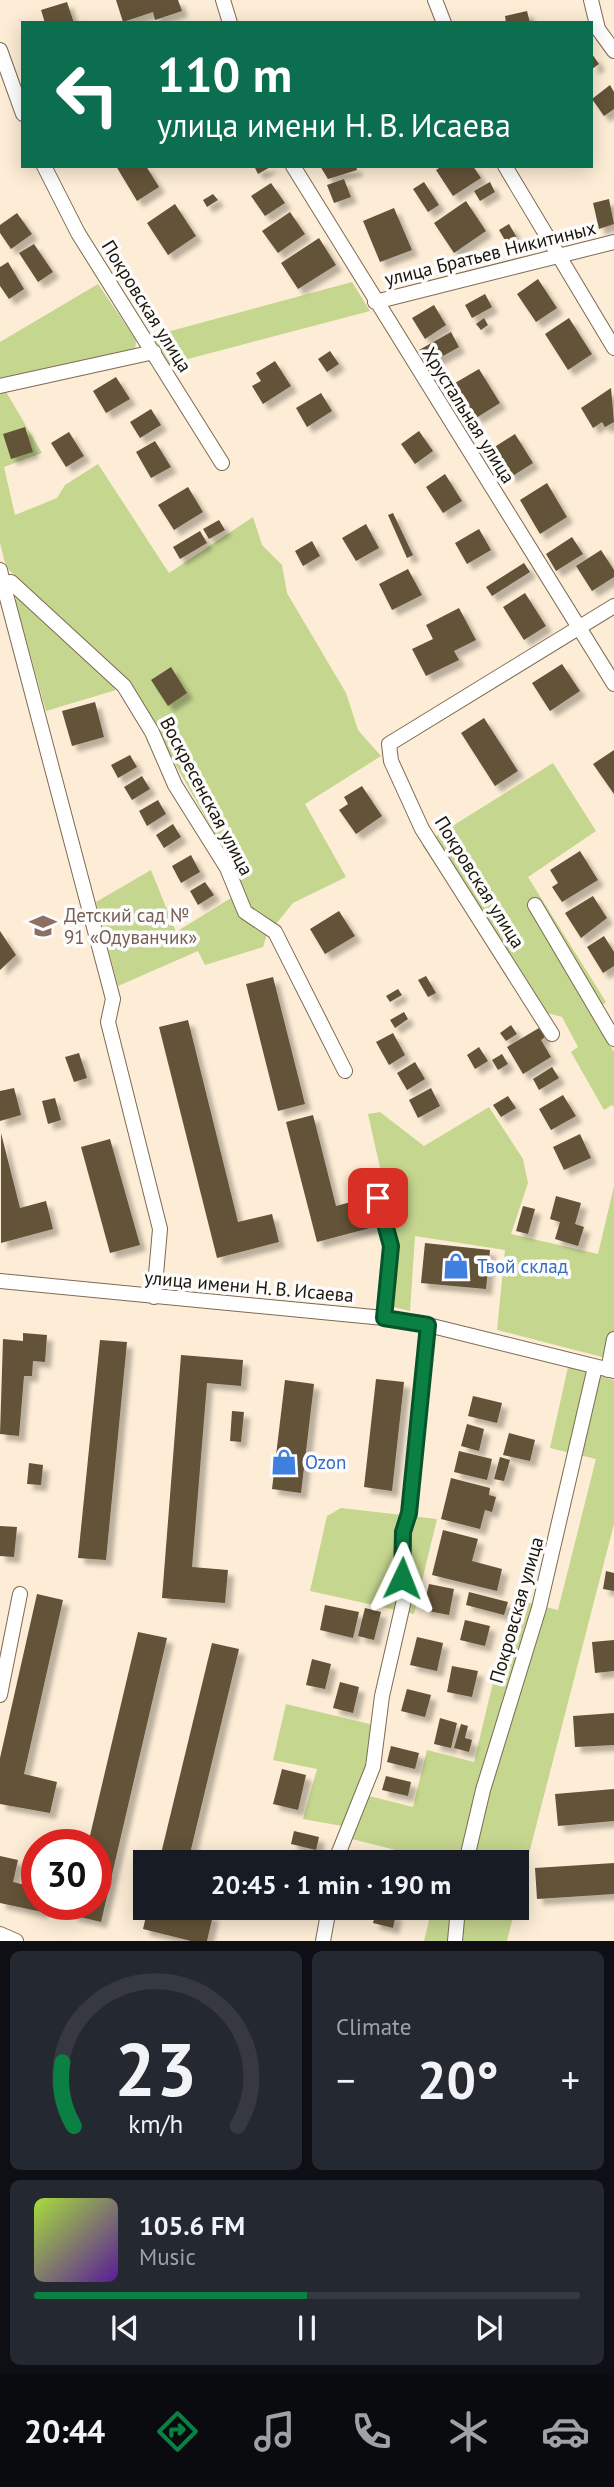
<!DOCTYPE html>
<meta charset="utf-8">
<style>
body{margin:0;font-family:"PT Sans",sans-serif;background:#242831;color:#f1f3f6;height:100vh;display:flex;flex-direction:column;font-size:26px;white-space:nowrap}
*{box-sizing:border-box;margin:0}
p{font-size:23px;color:#9ea1a6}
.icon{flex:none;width:38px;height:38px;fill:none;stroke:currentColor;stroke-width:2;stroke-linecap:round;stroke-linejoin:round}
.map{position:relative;height:1941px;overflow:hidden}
.side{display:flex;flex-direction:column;gap:10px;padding:10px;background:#0d0f14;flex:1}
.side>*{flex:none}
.top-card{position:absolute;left:21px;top:21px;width:572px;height:147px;border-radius:0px;box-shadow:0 4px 18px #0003;background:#0b6e4f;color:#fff;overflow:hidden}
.speed{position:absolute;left:21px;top:1829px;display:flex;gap:14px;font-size:35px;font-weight:700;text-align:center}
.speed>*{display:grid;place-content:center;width:91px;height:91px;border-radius:50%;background:#171b24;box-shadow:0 4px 18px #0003;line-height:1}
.speed .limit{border:10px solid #d22;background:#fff;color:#111}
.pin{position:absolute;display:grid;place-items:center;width:60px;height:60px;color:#fff;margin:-30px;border-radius:14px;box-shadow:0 4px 10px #0006}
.me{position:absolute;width:77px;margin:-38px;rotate:2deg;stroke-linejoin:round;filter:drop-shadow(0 0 5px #0008)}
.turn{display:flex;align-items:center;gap:24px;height:147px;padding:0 21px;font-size:32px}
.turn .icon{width:91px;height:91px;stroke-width:2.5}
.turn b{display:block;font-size:49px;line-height:60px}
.big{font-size:52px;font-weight:800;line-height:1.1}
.side .card{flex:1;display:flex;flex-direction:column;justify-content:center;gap:10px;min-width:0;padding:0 24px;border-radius:10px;background:#242831}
.side .dial{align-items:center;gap:0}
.dial svg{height:182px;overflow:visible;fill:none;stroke:#363941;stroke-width:7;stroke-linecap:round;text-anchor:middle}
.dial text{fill:#f1f3f6;stroke:none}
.song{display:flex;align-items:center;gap:21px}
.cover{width:84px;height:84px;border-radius:10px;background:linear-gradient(135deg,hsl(80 70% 55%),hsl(270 70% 35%))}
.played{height:7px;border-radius:4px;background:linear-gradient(90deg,#0b8043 50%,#363941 50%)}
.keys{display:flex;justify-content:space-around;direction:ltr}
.heat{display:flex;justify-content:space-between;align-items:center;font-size:38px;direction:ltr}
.side .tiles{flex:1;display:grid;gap:10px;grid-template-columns:1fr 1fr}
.card:last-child{grid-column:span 2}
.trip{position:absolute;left:133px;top:1850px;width:396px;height:70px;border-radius:0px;background:#171b24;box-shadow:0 4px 18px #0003;font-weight:800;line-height:70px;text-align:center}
.tab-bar{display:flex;height:112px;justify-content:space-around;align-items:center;background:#090b0e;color:#9ea1a6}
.tab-bar .icon{width:49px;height:49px}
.tab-bar .current{color:#0b8043}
.tab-bar b{font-size:32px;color:#f1f3f6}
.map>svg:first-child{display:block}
.green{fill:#c5d68f}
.building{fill:#635239;filter:url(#shadow)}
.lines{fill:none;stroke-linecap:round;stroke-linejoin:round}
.street-casing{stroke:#7d6b51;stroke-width:16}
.street{stroke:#fff;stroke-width:14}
.route-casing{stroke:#07532c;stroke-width:18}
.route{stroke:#0b8043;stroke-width:12}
.labels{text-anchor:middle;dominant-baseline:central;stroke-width:7;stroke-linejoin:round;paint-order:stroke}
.street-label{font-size:19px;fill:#1b150a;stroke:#fcfcfc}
.education-label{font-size:19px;fill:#785e54;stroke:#fcfcfc;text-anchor:start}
.shop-label{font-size:19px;fill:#366cbe;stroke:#fcfcfc;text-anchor:start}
</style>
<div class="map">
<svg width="614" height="1941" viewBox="0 0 614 1941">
<defs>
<filter id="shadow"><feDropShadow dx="6" dy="6" stdDeviation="2" flood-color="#0004"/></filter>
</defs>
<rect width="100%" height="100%" fill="#fdedd6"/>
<path class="green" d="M352,282L370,311L169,364L152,336Z
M98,284L136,340L135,352L0,380V342Z
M5,390L42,453L4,467L15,515L57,498L65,485L98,464L169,573L253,517L262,545L282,565L287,593L346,693L358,730L381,756L305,804L346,877L293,903L275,925L252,908L232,864L129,683L6,567L0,543V391Z
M18,596L107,679L116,690L46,711L15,600Z
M553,763L596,831L528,877L606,1002L592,1014L614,1052V1107L612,1105L604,1110L571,1052L578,1047L562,1017L530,1008L422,845Z
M151,870L176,932L231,898L240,918L267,934L263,947L205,965L198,951L118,986L96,902Z
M489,1107L523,1159L528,1183L511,1234L598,1254L614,1186V1360L497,1330L505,1250L415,1236L410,1311L393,1307L397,1244L368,1114L380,1112L424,1146Z
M568,1367L614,1380V1524L516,1904V1862H443L352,1839L342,1826L303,1819L317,1769L273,1760L286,1704L386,1728L379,1771L369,1796L413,1807L427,1750L474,1762L513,1599L558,1610L596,1459L550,1448Z
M341,1508L437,1519L414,1614L310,1591L327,1516Z
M432,1908H515L507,1941H424Z"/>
<path class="building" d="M116,0H178L182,11L155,20L153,12L123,22Z
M67,2L74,23H45L41,10Z
M527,11L530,23H506L505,16Z
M592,54L599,64L592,69Z
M610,85L614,92V109L604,116L592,99Z
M116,166H146L159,187L137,201Z
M254,166H272L258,174Z
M320,166H356L357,170L328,179Z
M442,166H473L481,178L453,196L436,170Z
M344,179L351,197L334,203L327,185Z
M424,182L439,205L428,212L413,189Z
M490,182L495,192L480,201L474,191Z
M271,183L285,203L265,216L251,196Z
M213,194L218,200L207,207L203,200Z
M609,199L614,224L599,229L593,203Z
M466,201L486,231L454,253L434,223Z
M175,204L196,236L168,255L147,223Z
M394,208L412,250L380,262L363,221Z
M290,212L305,234L278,253L262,231Z
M17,213L32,234L11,249L0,233V225Z
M509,224L520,243L510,249L499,230Z
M319,238L336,265L298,289L281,263Z
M34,244L53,272L38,282L19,253Z
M8,262L24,289L9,299L0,286V267Z
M538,279L557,308L536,322L517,294Z
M485,294L492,307L472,318L465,305Z
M434,305L446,325L425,339L412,318Z
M484,318L488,325L481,330L476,324Z
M569,318L592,354L568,370L545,334Z
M451,332L459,347L427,365L419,350Z
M330,351L339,364L327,372L318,359Z
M275,361L291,386L263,404L252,386L261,381L256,373Z
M479,369L500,403L476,418L455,383Z
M116,377L130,399L106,413L93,391Z
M611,388L614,422L605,427L602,422L593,428L581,408Z
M321,393L332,411L307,427L296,408Z
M151,409L161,425L140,438L130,422Z
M25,427L33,452L11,459L3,434Z
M419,431L433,451L415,464L401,444Z
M69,432L84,456L66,467L51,443Z
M515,434L533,463L511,477L493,448Z
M155,441L171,467L151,478L136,452Z
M445,474L462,501L443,513L426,487Z
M547,483L567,517L540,534L520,500Z
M188,487L203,512L174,530L158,505Z
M393,513L413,555L407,558L388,515Z
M219,520L225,530L209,539L203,529Z
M366,524L379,548L356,561L342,538Z
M479,529L491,550L467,564L455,543Z
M200,531L207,543L180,559L173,547Z
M572,537L583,554L556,571L546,554Z
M312,541L320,556L303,566L295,551Z
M601,550L614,570V577L592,591L576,566Z
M524,563L530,572L492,596L486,587Z
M408,569L422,595L392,610L379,584Z
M525,593L546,626L524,640L503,607Z
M459,608L476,640L454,651L459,660L426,676L412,649L433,639L426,625Z
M562,664L580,691L550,711L532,683Z
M171,667L187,693L168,706L151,680Z
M95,702L104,737L72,746L62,711Z
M484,718L518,771L495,786L461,733Z
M614,750V794L593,764Z
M130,755L137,767L118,778L111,765Z
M142,776L150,789L132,800L124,787Z
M362,786L382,816L356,834L339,810L348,804L344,797Z
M158,800L166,814L147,826L139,811Z
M173,824L181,837L164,848L156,835Z
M580,851L598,880L562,902L552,887L558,883L550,870Z
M191,855L200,872L181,883L172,866Z
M205,882L214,895L198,905L190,891Z
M593,896L607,918L581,938L565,913Z
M339,911L355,936L325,954L310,929Z
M0,931L16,955L0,970Z
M604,936L614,952V966L603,973L587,947Z
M426,976L436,993L428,997L418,980Z
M273,977L305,1104L278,1111L246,984Z
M398,989L402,995L390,1002L386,996Z
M404,1012L408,1019L395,1028L390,1020Z
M188,1020L238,1222L272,1214L279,1242L217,1258L159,1027Z
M511,1025L517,1034L506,1041L500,1033Z
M539,1028L545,1037L541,1040L551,1057L523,1074L507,1047Z
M393,1033L405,1055L389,1065L376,1042Z
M479,1047L488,1061L475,1069L467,1055Z
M79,1053L87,1078L74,1082L65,1057Z
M502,1054L508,1064L498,1070L492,1060Z
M415,1062L425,1079L407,1090L397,1073Z
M552,1067L559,1078L539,1090L533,1079Z
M14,1088L21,1115L0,1121V1091Z
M431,1088L440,1106L418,1118L409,1100Z
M563,1095L576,1116L551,1130L539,1109Z
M508,1096L516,1108L501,1117L493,1105Z
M55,1098L61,1120L48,1124L42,1101Z
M313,1115L336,1206L366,1198L374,1227L317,1242L286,1122Z
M1,1133L20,1208L46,1201L53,1229L1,1243Z
M580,1134L591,1158L564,1170L553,1147Z
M110,1139L140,1245L110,1253L81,1147Z
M556,1196L581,1203L575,1224L584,1227L578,1246L555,1239L560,1222L550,1219Z
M523,1206L535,1209L528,1234L516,1231Z
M425,1243L490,1250L486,1289L421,1283Z
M23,1333L47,1335L45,1362L33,1361L32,1376H24L19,1436L0,1434L3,1339L23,1341Z
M100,1340L127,1342L106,1560L78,1558Z
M181,1355L243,1360L241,1386L207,1383L192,1567L228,1570L225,1603L162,1598Z
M376,1379L404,1382L392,1491L364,1487Z
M285,1380L314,1384L301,1493L272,1489Z
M473,1396L502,1403L497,1423L468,1416Z
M232,1411L244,1412L241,1442L230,1441Z
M467,1424L484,1429L479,1451L461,1446Z
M509,1433L535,1440L530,1461L503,1455Z
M459,1451L492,1459L487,1480L454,1472Z
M500,1457L510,1460L504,1481L494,1479Z
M29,1463L43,1465L41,1485L27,1484Z
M451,1478L490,1488L489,1495L496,1497L492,1512L485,1510L480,1529L441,1519Z
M0,1526L17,1527L14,1557L0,1556Z
M443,1530L478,1539L472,1561L502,1569L497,1591L432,1575Z
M606,1571L614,1573V1591L603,1589Z
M429,1584L454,1589L449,1615L423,1610Z
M469,1592L508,1602L504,1615L466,1605Z
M37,1594L63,1600L24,1774L57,1782L50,1813L0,1804V1758Z
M325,1605L359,1612L353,1638L320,1630Z
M365,1608L381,1612L374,1640L358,1636Z
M465,1620L490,1626L485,1646L460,1640Z
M138,1632L167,1638L101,1922L72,1915L74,1904H96V1844H88Z
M417,1637L443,1643L437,1671L410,1665Z
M614,1640V1671L595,1673L592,1642Z
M212,1643L239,1649L188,1862H159Z
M312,1659L331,1664L325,1689L306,1685Z
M452,1666L478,1671L472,1697L447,1692Z
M340,1682L359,1687L353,1713L333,1708Z
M407,1689L431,1695L425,1717L401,1711Z
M614,1713V1745L575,1747L573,1716Z
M440,1718L457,1723L451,1748L434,1744Z
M461,1724L468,1726L465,1738L472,1740L469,1752L454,1748Z
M391,1746L419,1753L415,1769L387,1762Z
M282,1769L306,1775L298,1810L273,1804Z
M386,1776L411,1782L408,1796L382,1790Z
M614,1789V1821L558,1826L555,1794Z
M294,1831L319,1837L316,1850L291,1844Z
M288,1854L315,1861V1862H286Z
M0,1856L18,1860L13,1882L37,1888V1904H44L42,1912L0,1903Z
M614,1863V1894L537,1899L535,1868Z
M148,1908H182L213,1915L207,1941H191L143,1929Z
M377,1909L396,1914L393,1928L373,1923Z"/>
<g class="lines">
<g class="street-casing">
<path id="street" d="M223,0L230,23
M435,0L444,23
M591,0L598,29L614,51
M0,50L23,114
M44,166L78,233L222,463
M293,166L614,684
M505,166L614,348
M375,302L614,242
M0,386L154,352
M0,570L3,583L11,582L124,686L152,732L175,785L227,868L245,912L275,932L345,1071
M3,583L113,999L108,1022L160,1229L154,1297
M535,905L614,1039
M552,1034L422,829L391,761L389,744L614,606
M378,1198L391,1246L384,1318
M0,1281L384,1318L428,1325L614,1371
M608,1370L614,1339
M0,1695L20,1594
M335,1862L373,1767L382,1696L404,1600L403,1532L409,1513L428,1325
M466,1862L483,1790L539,1608L595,1367
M0,1934L16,1941
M323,1941L329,1908
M455,1941L458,1908"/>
</g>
<use href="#street" class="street"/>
</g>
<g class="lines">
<g class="route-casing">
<path id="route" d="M378,1198L391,1246L384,1318L428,1325L409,1513L403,1532L402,1578"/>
</g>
<use href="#route" class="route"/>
</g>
<defs>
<g id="school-bare" transform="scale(2.1)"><path d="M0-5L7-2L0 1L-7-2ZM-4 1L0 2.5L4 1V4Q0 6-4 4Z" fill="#8d6e63" stroke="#fcfcfc" stroke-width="2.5" paint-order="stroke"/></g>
<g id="shop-bare" transform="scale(2.1)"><path d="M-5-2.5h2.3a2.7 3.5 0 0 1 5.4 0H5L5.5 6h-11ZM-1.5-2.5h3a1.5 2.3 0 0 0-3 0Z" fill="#3f7fe0" stroke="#fcfcfc" stroke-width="2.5" paint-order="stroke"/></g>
</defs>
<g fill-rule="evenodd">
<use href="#school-bare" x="43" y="926"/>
<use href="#shop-bare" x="456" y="1266"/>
<use href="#shop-bare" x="284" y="1462"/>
</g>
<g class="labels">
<g class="street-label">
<text transform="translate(490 253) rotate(-14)">улица Братьев Никитиных</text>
<text transform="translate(147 306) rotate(58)">Покровская улица</text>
<text transform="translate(469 415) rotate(58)">Хрустальная улица</text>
<text transform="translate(207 796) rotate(62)">Воскресенская улица</text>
<text transform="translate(480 882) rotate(58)">Покровская улица</text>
<text transform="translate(249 1286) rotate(5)">улица имени Н. В. Исаева</text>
<text transform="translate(516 1610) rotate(-74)">Покровская улица</text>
</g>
<g class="education-label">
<text x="64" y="915">Детский сад №<tspan x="64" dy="22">91 «Одуванчик»</tspan></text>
</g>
<g class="shop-label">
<text x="477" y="1266">Твой склад</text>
<text x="305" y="1462">Ozon</text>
</g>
</g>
</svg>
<div class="speed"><div class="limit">30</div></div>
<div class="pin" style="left:378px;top:1198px;background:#d93025"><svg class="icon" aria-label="arrive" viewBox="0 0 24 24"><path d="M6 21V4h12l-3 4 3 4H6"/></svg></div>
<svg class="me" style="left:402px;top:1578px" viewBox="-20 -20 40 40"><path d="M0-17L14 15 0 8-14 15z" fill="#0b8043" stroke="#fff" stroke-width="4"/></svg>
<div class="trip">20:45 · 1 min · 190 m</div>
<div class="top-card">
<div class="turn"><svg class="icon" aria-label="left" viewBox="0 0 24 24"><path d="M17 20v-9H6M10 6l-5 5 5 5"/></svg><div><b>110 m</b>улица имени Н. В. Исаева</div></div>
</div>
</div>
<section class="side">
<div class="tiles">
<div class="card dial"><svg viewBox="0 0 100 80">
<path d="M14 69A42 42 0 1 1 86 69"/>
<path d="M14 69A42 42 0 0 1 9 41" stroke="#0b8043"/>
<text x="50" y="56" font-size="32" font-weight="700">23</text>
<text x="50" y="72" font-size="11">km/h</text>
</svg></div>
<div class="card"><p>Climate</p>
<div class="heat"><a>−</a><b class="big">20°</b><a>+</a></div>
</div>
<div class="card">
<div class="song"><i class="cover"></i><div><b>105.6 FM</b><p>Music</p></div></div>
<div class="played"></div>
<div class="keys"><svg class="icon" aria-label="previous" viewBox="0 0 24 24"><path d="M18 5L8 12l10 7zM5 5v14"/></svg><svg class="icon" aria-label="pause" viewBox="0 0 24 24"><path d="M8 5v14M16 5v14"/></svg><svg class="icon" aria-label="next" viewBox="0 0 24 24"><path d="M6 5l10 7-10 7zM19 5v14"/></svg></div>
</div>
</div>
</section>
<nav class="tab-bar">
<b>20:44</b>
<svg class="icon current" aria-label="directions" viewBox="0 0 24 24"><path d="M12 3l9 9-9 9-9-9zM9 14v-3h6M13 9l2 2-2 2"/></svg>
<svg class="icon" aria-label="music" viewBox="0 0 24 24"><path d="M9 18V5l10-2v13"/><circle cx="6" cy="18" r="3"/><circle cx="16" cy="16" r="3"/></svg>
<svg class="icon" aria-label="phone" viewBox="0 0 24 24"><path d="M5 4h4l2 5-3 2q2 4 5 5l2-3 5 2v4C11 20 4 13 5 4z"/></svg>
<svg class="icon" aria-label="climate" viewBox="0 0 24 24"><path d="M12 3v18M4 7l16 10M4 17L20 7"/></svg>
<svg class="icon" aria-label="car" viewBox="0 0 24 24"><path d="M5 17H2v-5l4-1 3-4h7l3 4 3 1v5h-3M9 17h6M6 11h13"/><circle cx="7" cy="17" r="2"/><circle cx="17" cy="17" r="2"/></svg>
</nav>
